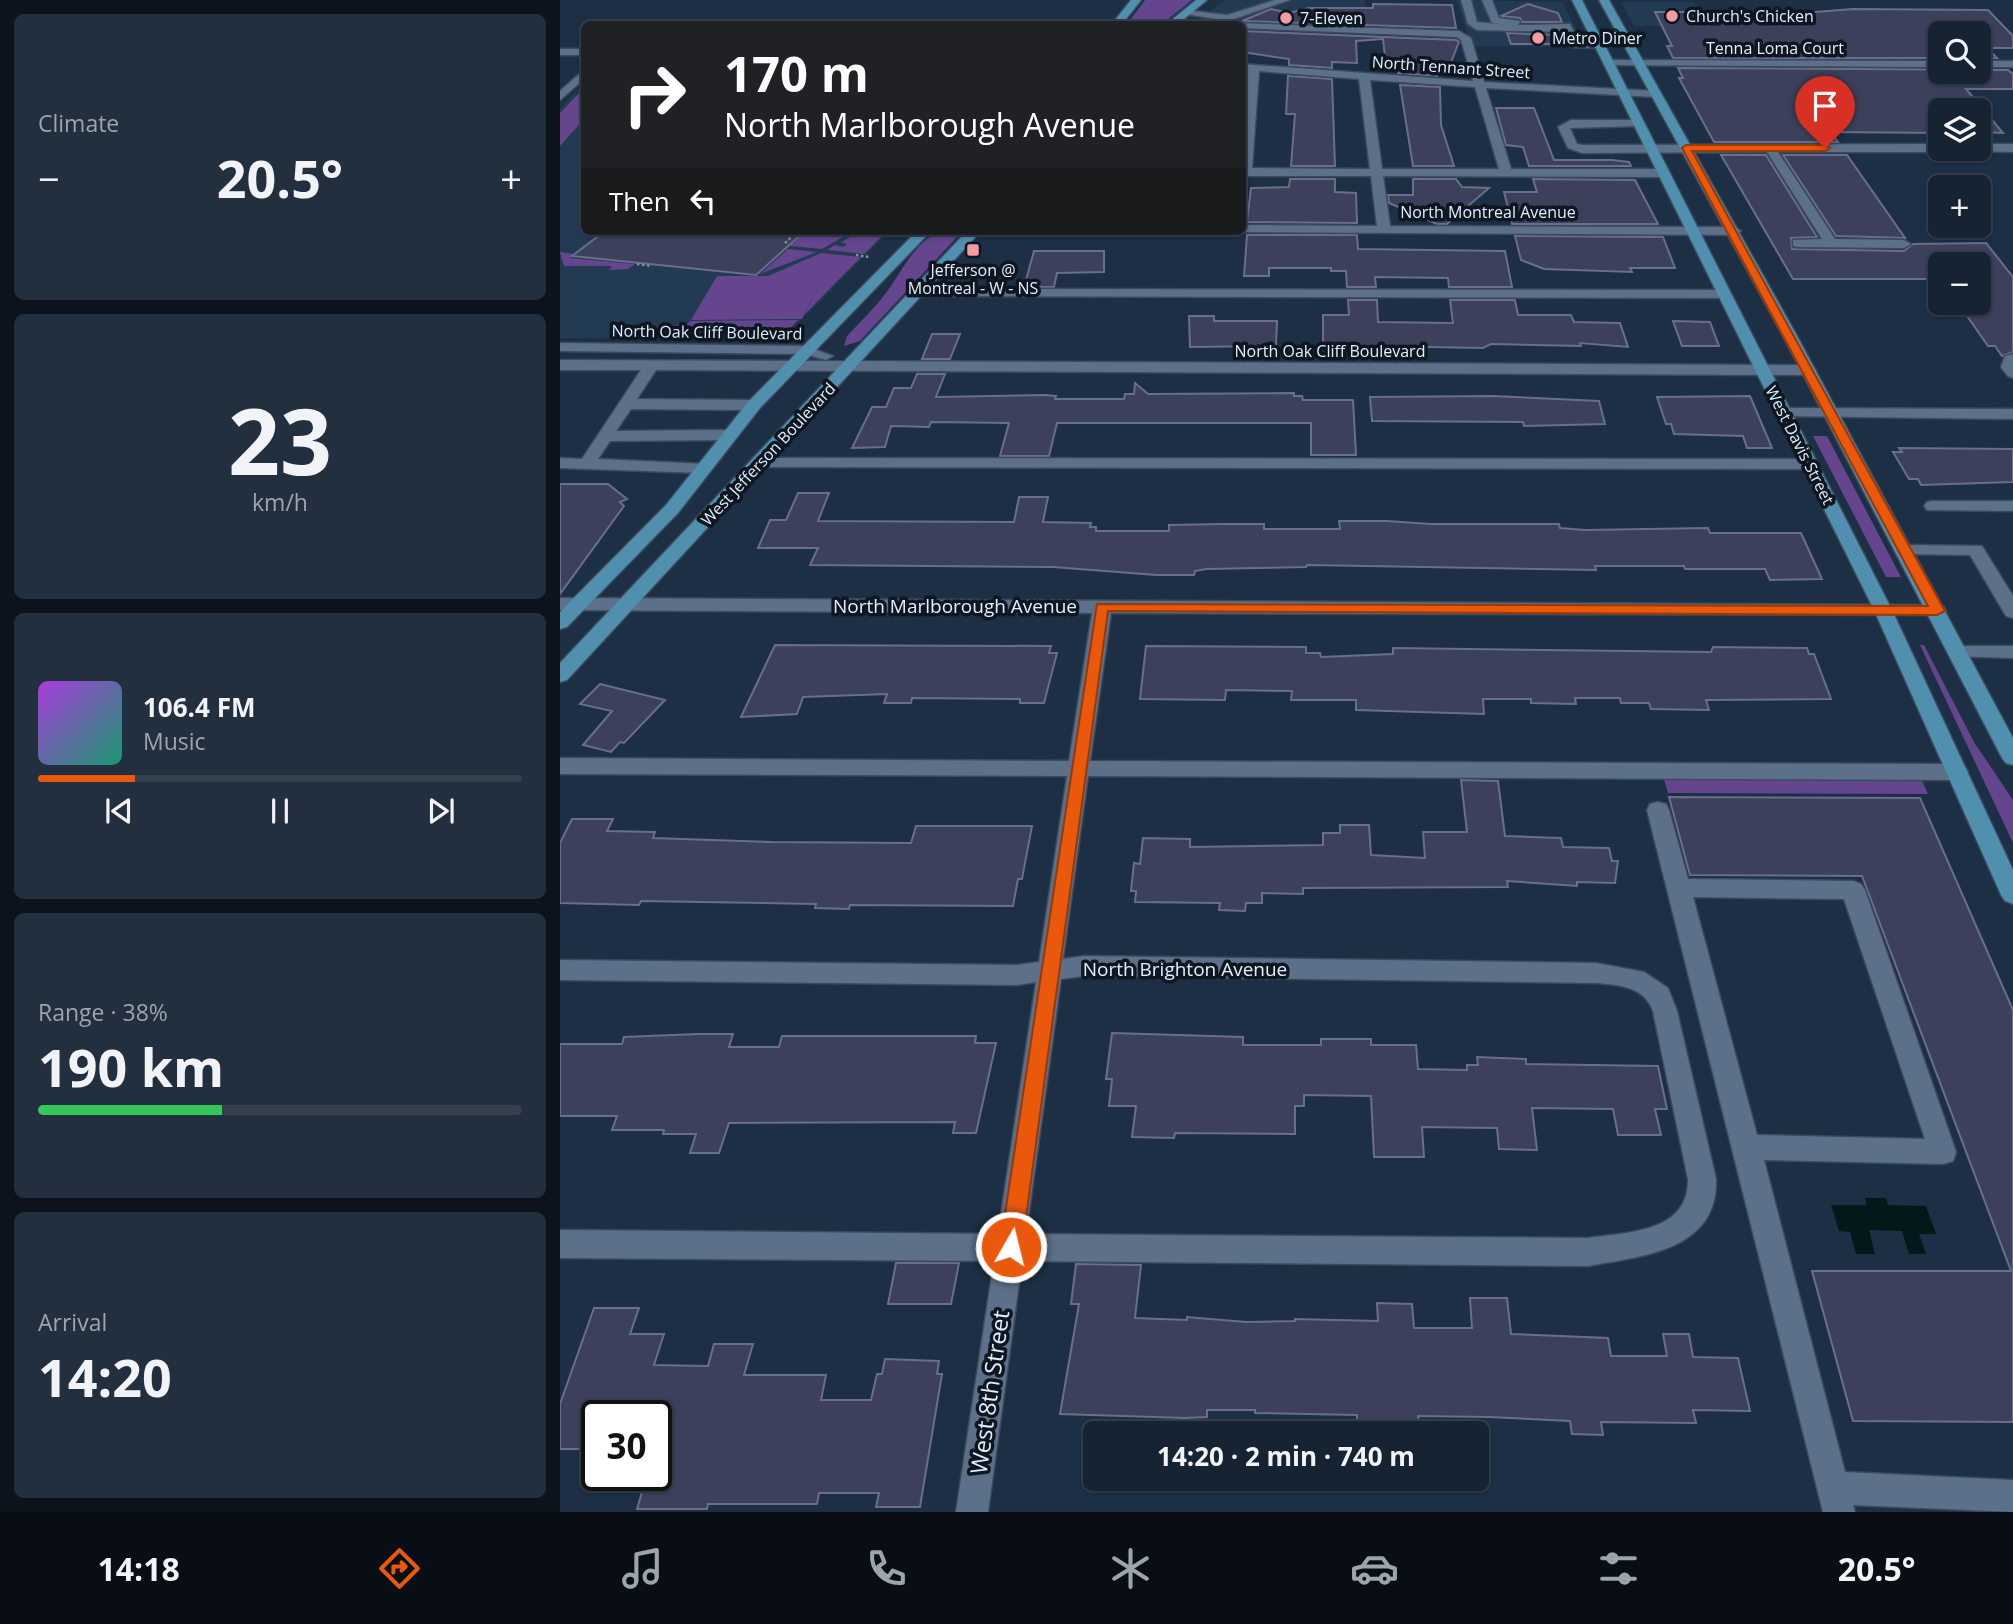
<!DOCTYPE html>
<meta charset="utf-8">
<style>
body{margin:0;font-family:"Open Sans",sans-serif;background:#222f3f;color:#f1f3f6;height:100vh;display:flex;flex-direction:column;font-size:26px;white-space:nowrap}
*{box-sizing:border-box;margin:0}
p{font-size:23px;color:#9da4ac}
.icon{flex:none;width:38px;height:38px;fill:none;stroke:currentColor;stroke-width:2;stroke-linecap:round;stroke-linejoin:round}
.map{position:relative;flex:1;overflow:hidden}
.side{display:flex;flex-direction:column;gap:14px;padding:14px;background:#0c131c;width:560px}
.side>*{flex:none}
.guide{position:absolute;left:21px;top:21px;width:665px;height:214px;border-radius:10px;box-shadow:0 2px 5px #0004,0 0 0 2px #34404e;background:#202124;color:#fff;overflow:hidden}
.controls{position:absolute;left:1368px;top:21px;display:grid;gap:14px}
.controls a{display:grid;place-items:center;width:63px;height:63px;border-radius:10px;background:#152333;box-shadow:0 2px 5px #0004,0 0 0 2px #34404e;font-size:35px}
.speed{position:absolute;left:21px;top:1400px;display:flex;gap:14px;font-size:35px;font-weight:700;text-align:center}
.speed>*{display:grid;place-content:center;width:91px;height:91px;border-radius:50%;background:#152333;box-shadow:0 2px 5px #0004,0 0 0 2px #34404e;line-height:1}
.speed .limit{border:4px solid #111;border-radius:10px;background:#fff;color:#111}
.pin{position:absolute;display:grid;place-items:center;width:60px;height:60px;color:#fff;margin:-72px -30px;border-radius:50% 50% 50% 0;rotate:-45deg;box-shadow:0 0 7px #0007}
.pin .icon{rotate:45deg}
.me{position:absolute;width:77px;margin:-38px;rotate:8deg;stroke-linejoin:round;filter:drop-shadow(0 0 5px #0008)}
.turn{display:flex;align-items:center;gap:24px;height:147px;padding:0 28px;font-size:32px}
.turn .icon{width:91px;height:91px;stroke-width:2.5}
.turn b{display:block;font-size:49px;line-height:60px}
.then{display:flex;align-items:center;height:66px;padding:0 28px;background:#0003;gap:14px;font-size:26px}
.big{font-size:52px;font-weight:700;line-height:1.1}
.side .widget{flex:1;display:flex;flex-direction:column;justify-content:center;gap:10px;min-width:0;padding:0 24px;border-radius:10px;background:#222f3f}
.side .dial{align-items:center;gap:0}
.dial b{font-size:91px;line-height:1}
.song{display:flex;align-items:center;gap:21px}
.cover{width:84px;height:84px;border-radius:10px;background:linear-gradient(135deg,hsl(280 70% 55%),hsl(160 70% 35%))}
.played{height:7px;border-radius:4px;background:linear-gradient(90deg,#ea580c 20%,#34404e 20%)}
.keys{display:flex;justify-content:space-around;direction:ltr}
.heat{display:flex;justify-content:space-between;align-items:center;font-size:38px;direction:ltr}
.charge{height:10px;border-radius:5px;background:linear-gradient(90deg,#34c759 38%,#34404e 0)}
.trip{position:absolute;left:523px;top:1421px;width:406px;height:70px;border-radius:10px;background:#152333;box-shadow:0 2px 5px #0004,0 0 0 2px #34404e;font-weight:700;line-height:70px;text-align:center}
.tabs{display:flex;height:112px;justify-content:space-around;align-items:center;background:#080e14;color:#9da4ac}
.tabs .icon{width:49px;height:49px}
.tabs .active{color:#ea580c}
.tabs b{font-size:32px;color:#f1f3f6}
main{display:flex;flex:1;min-height:0}
.map>svg:first-child{display:block}
.built{fill:#233a53}
.green{fill:#64458e}
.water{fill:#051819}
.building{fill:#3c405a;stroke:#696e8b;stroke-width:2}
.lines{fill:none;stroke-linecap:round;stroke-linejoin:round}
.minor-casing{stroke:#3a4a5c;stroke-width:3}
.major-casing{stroke:#3a4a5c;stroke-width:3}
.path{stroke:#8190a2;stroke-width:2.5;stroke-dasharray:2.5 2.5;stroke-linecap:butt}
.minor{fill:#5c7089;fill-rule:evenodd}
.major{fill:#518faf;fill-rule:evenodd}
.route{fill:#ea580c;stroke:#983908;stroke-width:2}
.poi-dot{fill:#f49aa1;stroke:#0e1620;stroke-width:2.5}
.labels{text-anchor:middle;dominant-baseline:central;stroke-width:7;stroke-linejoin:round;paint-order:stroke}
.far-poi-label{font-size:16px;fill:#e2eefc;stroke:#0e1620;text-anchor:start}
.far-street-label{font-size:16px;fill:#e2eefc;stroke:#0e1620}
.street-label{font-size:19px;fill:#e2eefc;stroke:#0e1620}
.near-street-label{font-size:23px;fill:#e2eefc;stroke:#0e1620}
</style>
<main>
<section class="side">
<div class="widget"><p>Climate</p>
<div class="heat"><a>−</a><b class="big">20.5°</b><a>+</a></div>
</div>
<div class="widget dial"><b>23</b><p>km/h</p></div>
<div class="widget">
<div class="song"><i class="cover"></i><div><b>106.4 FM</b><p>Music</p></div></div>
<div class="played"></div>
<div class="keys"><svg class="icon" aria-label="previous" viewBox="0 0 24 24"><path d="M18 5L8 12l10 7zM5 5v14"/></svg><svg class="icon" aria-label="pause" viewBox="0 0 24 24"><path d="M8 5v14M16 5v14"/></svg><svg class="icon" aria-label="next" viewBox="0 0 24 24"><path d="M6 5l10 7-10 7zM19 5v14"/></svg></div>
</div>
<div class="widget"><p>Range · 38%</p><b class="big">190 km</b><div class="charge"></div></div>
<div class="widget"><p>Arrival</p><b class="big">14:20</b></div>
</section>
<div class="map">
<svg width="1453" height="1512" viewBox="0 0 1453 1512">
<rect width="100%" height="100%" fill="#1c2f44"/>
<path class="built" d="M664,0H805L808,30L636,22Z
M896,0L1002,2L1025,47L912,46Z
M1061,2H1134L1150,26H1074Z
M24,83V231H330L223,338H0V108Z"/>
<path class="green" d="M585,0H632L602,24H567Z
M24,88V119L0,146V113Z
M271,231H293L262,249L230,246L244,233L267,235Z
M301,231H327L304,254L267,250L275,245L283,247L287,244L281,242Z
M389,231L399,235L300,341L284,346L287,336C301,321 316,307 328,290C343,270 360,231 389,231Z
M228,249L257,252L200,274Z
M0,252L13,254L10,258L75,264L68,269L49,270L52,266H4Z
M261,253L301,257L245,314L254,294L242,319L131,320L157,276H208Z
M238,320L223,336H201L196,329L112,328L114,325H127L130,321Z
M1253,436H1267L1341,577H1326Z
M1360,645H1364L1414,742L1453,800V843Z
M1103,776H1360L1368,794L1108,793Z"/>
<path class="water" d="M1305,1198H1326L1328,1205L1366,1206L1376,1234H1359L1366,1254H1349L1342,1231L1309,1230L1315,1254H1296L1290,1232L1279,1231L1271,1205H1307Z"/>
<path class="building" d="M813,4L892,5L896,28L682,21L711,9L729,13L749,8H813Z
M968,4L998,13L1002,22H962L960,18L941,16Z
M1293,9L1428,10L1453,36V48H1427L1437,58H1419V33H1381V58H1113L1107,46H1112L1095,12H1255Z
M682,31L896,40L899,42L888,70H876L877,76L838,73L837,66L826,65L823,39L796,41L797,63L772,62V68L729,65V59L682,52Z
M947,33L1001,35L1006,44H951Z
M1118,68L1448,70L1453,74V89H1406L1443,133L1419,132V110H1381V133L1271,132L1278,142H1154L1119,78H1123Z
M728,76L772,79L775,166H731L735,114H726Z
M840,85L880,87L881,125L894,166H853Z
M936,108H974L994,160H1052L1069,162L1071,166H969L963,147L946,145Z
M1161,155H1206L1257,237L1231,238L1232,249L1344,251L1353,244L1426,243L1453,277V352L1442,356L1435,346H1428L1398,303H1419V264H1381V279H1233Z
M1223,155H1287L1345,238L1276,236Z
M730,179H775V192L796,193L797,223L687,222L691,188L729,187Z
M853,179H896L902,187L929,188L887,224H877L829,203L828,195H853Z
M973,179L1075,180L1098,224H952L944,192H977Z
M45,231H245L196,275L12,256Z
M687,235H797L798,249L945,251L952,287H889L888,278L815,277L816,287H787L786,271H771V268H709V276H684Z
M955,236L1103,237L1115,268H1070L1072,272L984,269L961,260Z
M474,251H544V272L497,273L494,287H464Z
M788,300H817L818,322L893,323L890,300H955L958,315H1011L1014,322L1060,323L1068,347L1020,343L1021,346L931,344L923,348L763,345V315H789Z
M629,316H654V321H717L716,346L630,347Z
M1113,321L1150,322L1159,346H1122Z
M372,334H400L390,359H362Z
M357,374H385L376,397L486,395L496,396L495,399H564L565,394H574L575,383L588,394L734,393V396H742L743,400H793L796,455H751V423H497L489,456H440L449,423L371,422L369,427L331,426L325,447L292,448L312,407H326L334,388H351Z
M932,396L1039,401L1045,424L964,426L963,422L812,421L810,397Z
M1190,396L1212,448H1187L1183,436L1114,434L1111,424H1106L1097,397Z
M1339,448L1453,449V482L1361,485L1358,479H1349L1333,452H1342Z
M0,484H48L67,499L60,502L64,506L0,594Z
M238,493H269L258,521L454,522L459,497H488L483,522L531,523L530,527H536V531H609V525L662,524H704V529H780L779,521H827L871,524H999L1000,528L1025,530L1148,528L1150,533H1241L1262,579L1210,580L1205,569H1125L1124,566H1035L1036,570L747,565L746,567L646,569L635,571L634,575H596L493,567L250,565L258,548H198L210,520H226Z
M215,645L491,646L489,653H497L484,703H460V699L352,698L351,703H324L327,694L243,697L237,714L181,717Z
M586,646L746,647V653H760L761,657L833,654V648L1151,652L1153,647L1247,648L1249,654H1254L1271,699L1146,700L1149,710L1091,709L1089,703H1061L1060,698H1015L1016,704L971,703V699H923L924,714L796,710V700H731L732,691L666,690L665,700L580,699Z
M40,684L105,700L64,743L60,742L51,752L23,745L52,711L20,704Z
M901,780L938,781L945,836L1001,838L1003,847L1049,848L1052,861H1058L1055,883L1017,882V886L947,881L948,887L743,888V894L702,893V903H686L685,911L659,910L660,903L575,902L576,891H571L574,863L580,864L583,838L630,839V847L763,845V833H780V825H809L811,855L865,858L863,832H907Z
M1109,797L1360,798L1453,1010V1422L1293,1421L1252,1271H1451L1302,876L1130,875Z
M12,819H53L47,831L95,832L93,838L211,842L351,843L356,826H472L462,879H458L453,906L290,905L289,909L255,908L256,904L81,901L79,905L0,903V843Z
M552,1033L683,1037V1045H761V1039H811V1045H856L858,1069L907,1070V1065H918L917,1057L966,1059V1064L1098,1066L1107,1109H1095L1101,1135H1058L1053,1109L972,1108L977,1150L939,1149L937,1128L862,1127L864,1157H814L811,1096L744,1095V1106H735V1134L615,1133L614,1138L572,1137L576,1106H549L552,1079H546Z
M138,1034H173L169,1047H219L222,1036H416L415,1043H436L416,1133H393L395,1122L169,1123L159,1153H130L136,1134H103L104,1130H52L57,1116H0V1044H62L64,1037Z
M336,1263H399L391,1304H328Z
M516,1264L581,1265L575,1318L627,1320V1317L686,1322L735,1321V1319L818,1321L817,1303L852,1304L854,1328H912L910,1298H947L951,1334L1048,1338L1051,1356H1107L1103,1334H1129L1133,1357L1178,1358L1190,1411L1133,1410L1136,1423L1041,1422L1043,1435L1012,1434L1010,1421L929,1417L858,1416L859,1427L797,1422V1415L695,1413V1410H647V1417L625,1418L500,1414L519,1304H511Z
M34,1308H79L70,1334H104L94,1365L148,1366L154,1344H193L184,1375H266L261,1400H311L317,1374H322L325,1359L379,1361L377,1374H382L360,1507H316L319,1493H259L257,1504H148L147,1509H77L87,1475H96V1446L106,1416H37V1449H0V1404Z"/>
<g class="lines">
<g class="minor-casing">
<path id="minor" d="M715,0H730L668,21L620,13L625,10L667,15Z
M901,0H911L917,22L949,25L932,23L922,0H932L939,18L960,21L958,25L1010,24L1019,42L1044,45L1039,48L1011,47L1003,32L917,30L908,24Z
M678,23L899,31L911,38L924,82L1096,91L1101,94L1096,97L926,88L951,169H1104L1110,173L1104,177L823,176L830,226L1174,227L1181,231L1174,235L677,232L682,231V225L817,226L811,176H682L688,71L682,70V64L913,81L901,40L897,37L682,28ZM699,71L799,79L810,169L692,168ZM810,80L915,87L939,169H822Z
M0,49H24V55H0Z
M1048,60L1381,61V67L1044,65V61Z
M1419,61H1453V67H1419Z
M24,70V79L0,100V91Z
M1011,120H1079L1085,123L1079,126L1010,128L1017,144L1023,145L1381,144V149H1386L1381,152H1218L1275,239L1344,240L1351,244L1344,248L1238,247L1233,246V240L1262,239L1207,152L1022,153L1008,148L998,127Z
M1419,144H1453V152L1415,151L1419,149Z
M357,289L1164,290L1171,294L1164,298L352,296L350,293Z
M0,343L246,346L273,356L266,360L245,354L0,351Z
M1453,354V378L1448,376L1441,367L1445,356Z
M0,360L1248,365L1256,370L1248,375L96,370L77,399L194,400L202,405L194,410L71,409L56,431L167,430L175,435L167,440L50,441L38,459L148,464V472L142,473L0,468V458L22,459L81,370H0Z
M1225,408L1453,409V419L1219,416V410Z
M200,458L1249,459L1257,464L1249,469L194,467L192,463Z
M1373,501H1453V511L1367,510L1364,506L1367,502Z
M1346,545L1422,546L1453,596V618L1446,616L1410,555L1340,554L1337,550L1340,546Z
M0,598L1377,605L1384,607L1386,611L1384,615L551,613L530,761L1397,764L1405,767L1408,772L1405,777L1397,780L528,776L503,959L524,956L1036,963L1084,972L1108,988L1117,1011L1156,1179C1158,1251 1082,1256 1028,1266L462,1261L428,1512H396L434,1261L0,1258V1230L438,1234L476,982L457,985L0,980V960L457,965L479,962L507,776L0,774V758L509,761L532,613L0,610ZM524,976L1036,983C1059,985 1084,986 1093,1011L1128,1179C1129,1233 1068,1232 1028,1238L466,1234L501,979Z
M1398,646H1453V658L1391,656L1388,652L1391,648Z
M1098,802L1106,804L1109,810L1128,879L1293,881L1301,884L1305,890L1396,1152L1393,1161L1383,1164L1204,1160L1285,1472L1453,1480V1512L1293,1505L1295,1512H1263L1087,810L1090,804ZM1133,897L1284,899L1365,1139L1197,1135Z"/>
</g>
<g class="major-casing">
<path id="major" d="M571,0H581L562,24H552Z
M636,0H647L618,24H607Z
M1012,0H1022L1332,610L1453,870V904L1445,901L1441,895L1314,610Z
M1039,0H1049L1236,334L1453,738V765L1446,763L1442,758L1222,334Z
M357,231H371L200,408L118,513L7,627L0,629V612L106,505L188,402Z
M407,231H421L7,680L0,682V663Z"/>
</g>
<path class="path" d="M225,243L238,231
M296,255L309,257
M77,264L92,266"/>
<use href="#minor" class="minor"/>
<use href="#major" class="major"/>
</g>
<path class="route" d="M1126,145H1265L1270,148L1265,151H1132L1385,611L1377,615L548,611L462,1247L459,1254L451,1257L444,1254L440,1247L537,604L1368,606L1122,148Z"/>
<g class="poi-dot">
<circle cx="1112" cy="16" r="7"/>
<circle cx="726" cy="18" r="7"/>
<circle cx="978" cy="38" r="7"/>
<rect x="406" y="243" width="14" height="14" rx="3.5"/>
</g>
<g class="labels">
<g class="far-poi-label">
<text x="1126" y="16">Church's Chicken</text>
<text x="740" y="18">7-Eleven</text>
<text x="992" y="38">Metro Diner</text>
<text x="413" y="270" text-anchor="middle">Jefferson @<tspan x="413" dy="18">Montreal - W - NS</tspan></text>
</g>
<g class="far-street-label">
<text x="1215" y="48">Tenna Loma Court</text>
<text transform="translate(891 67) rotate(4)">North Tennant Street</text>
<text x="928" y="212">North Montreal Avenue</text>
<text transform="translate(147 332) rotate(1)">North Oak Cliff Boulevard</text>
<text x="770" y="351">North Oak Cliff Boulevard</text>
<text transform="translate(1240 445) rotate(63)">West Davis Street</text>
<text transform="translate(208 454) rotate(-47)">West Jefferson Boulevard</text>
</g>
<g class="street-label">
<text x="395" y="606">North Marlborough Avenue</text>
<text x="625" y="969">North Brighton Avenue</text>
</g>
<g class="near-street-label">
<text transform="translate(429 1392) rotate(-82)">West 8th Street</text>
</g>
</g>
</svg>
<div class="controls">
<a><svg class="icon" aria-label="search" viewBox="0 0 24 24"><circle cx="10" cy="10" r="6"/><path d="M15 15l6 6"/></svg></a>
<a><svg class="icon" aria-label="layers" viewBox="0 0 24 24"><path d="M12 4l9 5-9 5-9-5zM3 14l9 5 9-5"/></svg></a>
<a>+</a>
<a>−</a>
</div>
<div class="speed"><div class="limit">30</div></div>
<div class="pin" style="left:1265px;top:148px;background:#d93025"><svg class="icon" aria-label="arrive" viewBox="0 0 24 24"><path d="M6 21V4h12l-3 4 3 4H6"/></svg></div>
<svg class="me" style="left:451px;top:1247px" viewBox="-20 -20 40 40"><circle r="17" fill="#ea580c" stroke="#fff" stroke-width="3"/><path d="M0-11L8 9 0 5-8 9z" fill="#fff"/></svg>
<div class="trip">14:20 · 2 min · 740 m</div>
<div class="guide">
<div class="turn"><svg class="icon" aria-label="right" viewBox="0 0 24 24"><path d="M7 20v-9h11M14 6l5 5-5 5"/></svg><div><b>170 m</b>North Marlborough Avenue</div></div>
<div class="then">Then<svg class="icon" aria-label="left" viewBox="0 0 24 24"><path d="M17 20v-9H6M10 6l-5 5 5 5"/></svg></div>
</div>
</div>
</main>
<nav class="tabs">
<b>14:18</b>
<svg class="icon active" aria-label="directions" viewBox="0 0 24 24"><path d="M12 3l9 9-9 9-9-9zM9 14v-3h6M13 9l2 2-2 2"/></svg>
<svg class="icon" aria-label="music" viewBox="0 0 24 24"><path d="M9 18V5l10-2v13"/><circle cx="6" cy="18" r="3"/><circle cx="16" cy="16" r="3"/></svg>
<svg class="icon" aria-label="phone" viewBox="0 0 24 24"><path d="M5 4h4l2 5-3 2q2 4 5 5l2-3 5 2v4C11 20 4 13 5 4z"/></svg>
<svg class="icon" aria-label="climate" viewBox="0 0 24 24"><path d="M12 3v18M4 7l16 10M4 17L20 7"/></svg>
<svg class="icon" aria-label="car" viewBox="0 0 24 24"><path d="M5 17H2v-5l4-1 3-4h7l3 4 3 1v5h-3M9 17h6M6 11h13"/><circle cx="7" cy="17" r="2"/><circle cx="17" cy="17" r="2"/></svg>
<svg class="icon" aria-label="filters" viewBox="0 0 24 24"><path d="M4 7h16M4 17h16"/><circle cx="9" cy="7" r="2"/><circle cx="15" cy="17" r="2"/></svg>
<b>20.5°</b>
</nav>
